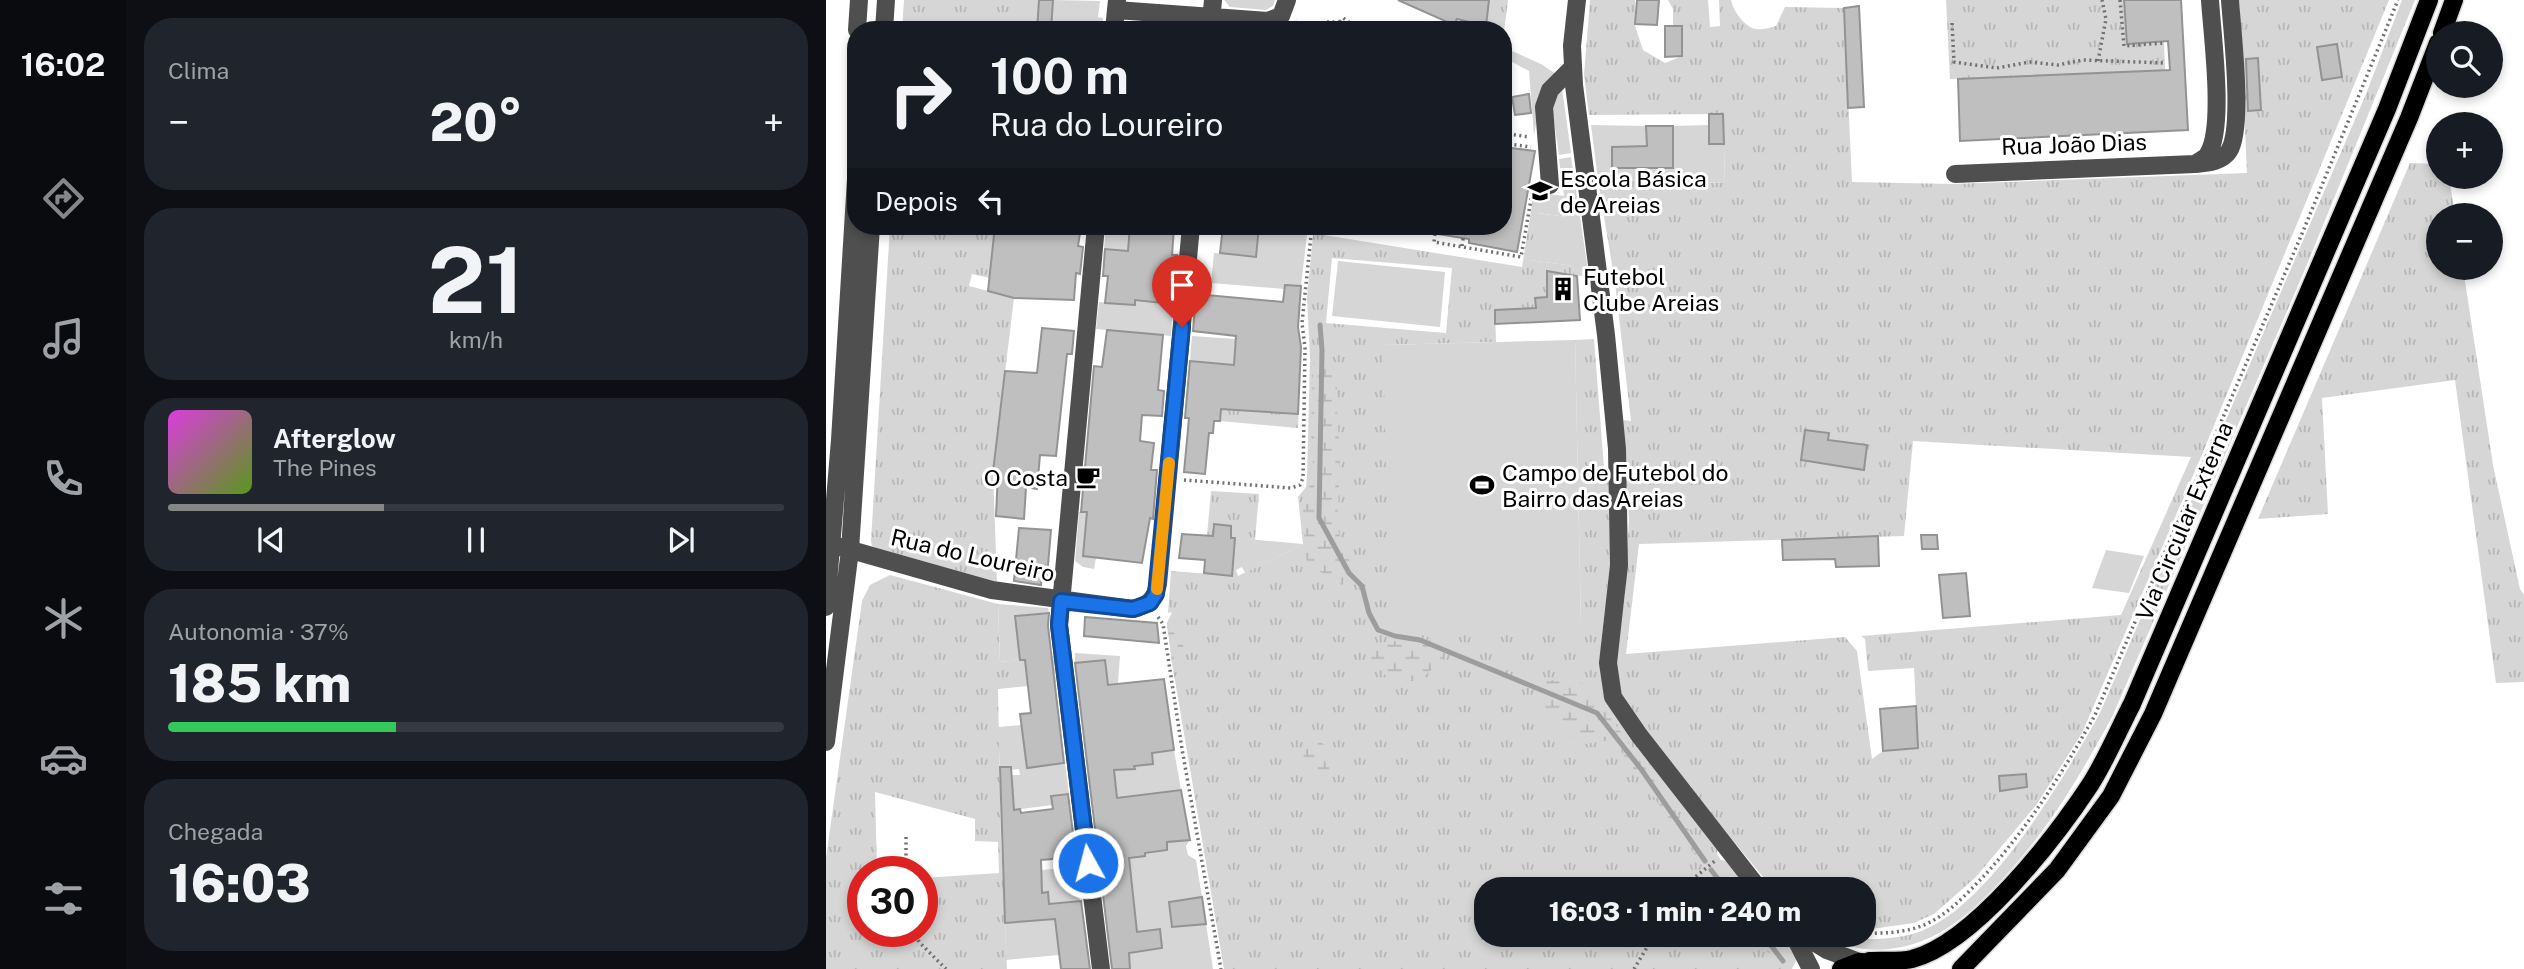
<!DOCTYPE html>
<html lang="pt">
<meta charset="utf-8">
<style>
body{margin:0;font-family:"Public Sans",sans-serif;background:#20242c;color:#f1f3f6;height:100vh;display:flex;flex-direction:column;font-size:26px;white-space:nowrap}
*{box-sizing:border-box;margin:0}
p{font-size:23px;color:#9ea1a6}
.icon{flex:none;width:38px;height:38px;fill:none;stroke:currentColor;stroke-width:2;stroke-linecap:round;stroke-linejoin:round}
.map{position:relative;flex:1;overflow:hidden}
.details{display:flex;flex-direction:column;gap:18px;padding:18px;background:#0d0f14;width:700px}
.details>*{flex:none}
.banner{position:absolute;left:21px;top:21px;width:665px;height:214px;border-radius:28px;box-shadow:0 4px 10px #0003;background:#171b24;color:#f1f3f6;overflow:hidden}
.tools{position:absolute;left:1600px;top:21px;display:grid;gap:14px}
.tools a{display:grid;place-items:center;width:77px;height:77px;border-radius:50%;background:#171b24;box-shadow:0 4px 10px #0003;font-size:35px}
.speed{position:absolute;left:21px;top:856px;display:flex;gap:14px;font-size:35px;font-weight:700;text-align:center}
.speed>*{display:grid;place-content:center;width:91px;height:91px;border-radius:50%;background:#171b24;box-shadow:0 4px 10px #0003;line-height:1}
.speed .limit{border:10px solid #d22;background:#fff;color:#111}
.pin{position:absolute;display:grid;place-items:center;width:60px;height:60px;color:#fff;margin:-72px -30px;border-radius:50% 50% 50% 0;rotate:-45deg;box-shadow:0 0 7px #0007}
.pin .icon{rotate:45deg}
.me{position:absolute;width:77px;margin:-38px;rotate:353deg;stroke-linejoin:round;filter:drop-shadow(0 0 5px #0008)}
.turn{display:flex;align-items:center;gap:24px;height:147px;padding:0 28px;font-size:32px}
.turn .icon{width:91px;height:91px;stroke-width:2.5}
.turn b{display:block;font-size:49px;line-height:60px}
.then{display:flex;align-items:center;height:66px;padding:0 28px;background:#0003;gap:14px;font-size:26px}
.big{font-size:52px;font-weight:800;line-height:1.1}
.details .tile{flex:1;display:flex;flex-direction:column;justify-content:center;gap:10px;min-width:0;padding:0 24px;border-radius:28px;background:#20242c}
.details .dial{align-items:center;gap:0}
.dial b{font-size:91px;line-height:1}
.song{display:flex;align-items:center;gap:21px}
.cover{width:84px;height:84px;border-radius:10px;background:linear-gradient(135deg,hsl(300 70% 55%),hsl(90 70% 35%))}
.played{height:7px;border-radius:4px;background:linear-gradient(90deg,#858687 35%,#363941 35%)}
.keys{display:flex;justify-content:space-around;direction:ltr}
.heat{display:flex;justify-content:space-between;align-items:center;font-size:38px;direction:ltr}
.charge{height:10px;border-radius:5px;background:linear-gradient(90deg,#34c759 37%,#363941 0)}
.trip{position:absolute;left:648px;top:877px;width:402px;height:70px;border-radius:28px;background:#171b24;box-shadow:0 4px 10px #0003;font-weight:800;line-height:70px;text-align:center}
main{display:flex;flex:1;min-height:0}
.tabs{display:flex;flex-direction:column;width:126px;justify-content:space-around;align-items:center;background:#090b0e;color:#9ea1a6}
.tabs .icon{width:49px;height:49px}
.tabs .active{color:#858687}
.tabs b{font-size:32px;color:#f1f3f6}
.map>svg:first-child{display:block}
.grass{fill:url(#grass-tufts);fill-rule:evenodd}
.wetland{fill:url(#wetland-marsh)}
.garden{fill:#d6d6d6}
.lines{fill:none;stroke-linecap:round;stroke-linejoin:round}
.stream{stroke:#9d9d9d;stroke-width:5}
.building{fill:#bfbfbf;stroke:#939393;stroke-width:2}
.major-casing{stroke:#dbdbdb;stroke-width:21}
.path{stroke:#717171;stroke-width:3.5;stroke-dasharray:2 3.5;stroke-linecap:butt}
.minor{stroke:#4f4f4f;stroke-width:18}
.major{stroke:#000;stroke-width:18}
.route-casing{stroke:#114b97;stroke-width:18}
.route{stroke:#1a73e8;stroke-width:12}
.slow{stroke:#f59e0b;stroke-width:12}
.labels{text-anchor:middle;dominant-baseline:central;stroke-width:6;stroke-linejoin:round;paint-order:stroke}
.street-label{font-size:23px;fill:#000;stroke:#fff}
.poi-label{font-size:23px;fill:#000;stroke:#fff;text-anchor:start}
</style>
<main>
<nav class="tabs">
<b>16:02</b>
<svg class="icon active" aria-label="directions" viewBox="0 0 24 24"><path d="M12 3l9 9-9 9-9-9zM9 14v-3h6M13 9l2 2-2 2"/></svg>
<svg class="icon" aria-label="music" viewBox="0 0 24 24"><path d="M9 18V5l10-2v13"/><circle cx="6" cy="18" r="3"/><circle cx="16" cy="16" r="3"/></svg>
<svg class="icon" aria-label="phone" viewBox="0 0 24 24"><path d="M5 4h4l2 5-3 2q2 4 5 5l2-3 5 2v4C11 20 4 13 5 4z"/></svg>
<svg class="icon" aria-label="climate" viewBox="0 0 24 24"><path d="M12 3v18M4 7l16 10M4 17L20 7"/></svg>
<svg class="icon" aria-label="car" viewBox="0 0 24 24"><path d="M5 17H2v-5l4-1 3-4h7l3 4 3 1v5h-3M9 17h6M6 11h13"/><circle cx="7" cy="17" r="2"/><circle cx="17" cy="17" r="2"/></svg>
<svg class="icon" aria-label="filters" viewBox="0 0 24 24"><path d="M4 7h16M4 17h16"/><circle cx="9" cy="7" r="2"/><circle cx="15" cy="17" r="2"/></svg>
</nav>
<section class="details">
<div class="tile"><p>Clima</p>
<div class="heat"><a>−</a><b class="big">20°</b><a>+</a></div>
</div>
<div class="tile dial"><b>21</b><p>km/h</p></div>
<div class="tile">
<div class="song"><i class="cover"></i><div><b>Afterglow</b><p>The Pines</p></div></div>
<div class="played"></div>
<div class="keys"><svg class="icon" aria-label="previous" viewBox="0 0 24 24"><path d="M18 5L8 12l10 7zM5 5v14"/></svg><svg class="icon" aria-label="pause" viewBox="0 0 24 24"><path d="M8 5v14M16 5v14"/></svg><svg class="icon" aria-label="next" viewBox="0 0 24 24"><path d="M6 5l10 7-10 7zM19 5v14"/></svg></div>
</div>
<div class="tile"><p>Autonomia · 37%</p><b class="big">185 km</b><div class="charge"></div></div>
<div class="tile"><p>Chegada</p><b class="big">16:03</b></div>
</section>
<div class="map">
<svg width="1698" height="969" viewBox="0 0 1698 969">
<defs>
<pattern id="grass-tufts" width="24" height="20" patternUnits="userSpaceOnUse" patternTransform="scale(1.75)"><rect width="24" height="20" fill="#d6d6d6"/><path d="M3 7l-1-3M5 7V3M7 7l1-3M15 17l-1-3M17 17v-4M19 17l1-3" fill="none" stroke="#b6b6b6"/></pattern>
<pattern id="wetland-marsh" width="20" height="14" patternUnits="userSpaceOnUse" patternTransform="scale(1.75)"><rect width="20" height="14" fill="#d6d6d6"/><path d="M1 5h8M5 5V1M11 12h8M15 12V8" fill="none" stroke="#b6b6b6"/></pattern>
</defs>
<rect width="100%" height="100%" fill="#fff"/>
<path class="grass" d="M78,0H213L211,30H76Z
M663,0H682L677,40V30H660Z
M764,0H809V26L817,50L839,63L856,56L847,26V9L842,0H882L884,27L894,26L893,0H905C907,10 916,23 926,28C933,31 943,28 950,26L959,7L1018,8L1026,182L1127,184L1421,173L1413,0H1563L1375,457L1256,733L1211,804L1150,877L1108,914L1088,923L1038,930V889H947L824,740L796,696L792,679L790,656L799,595L803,519L797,420L805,421L789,283L772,180L899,183L897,114L763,115L758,75ZM1087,441L1365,457L1295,615L1035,636L1039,639L1042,671L1088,668L1092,748L1057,751L1046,759L1031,651L1019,637L800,654L813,544L1078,536ZM1199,774L1174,790L1173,776Z
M1120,0H1297L1301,43L1338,41L1339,70L1124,79Z
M1576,0H1589L1480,267L1287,715C1253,778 1220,834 1170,886C1139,918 1109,944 1063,949C1047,951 1025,949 1012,940C1037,938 1062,941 1086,934C1159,915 1239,776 1274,713L1540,94Z
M1584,163L1612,164V177H1623L1629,215H1612V268H1637L1667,465L1694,589L1698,595V682L1670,683L1629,380L1496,398L1502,514L1432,519Z
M708,192L738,196L741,217L712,213L704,260L747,266L748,275L721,271V297L710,308L669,310L670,342L558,345L755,625L749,340L768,339L778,468L784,476L786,547L775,644V673L892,848L891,854L895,860L900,861L923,889H660V934L961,935L974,953L966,969H398L346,663L341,623L346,612L342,613L345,571L412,576L477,544L472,497L480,487L481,478L484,358L481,297L488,226H492V234L696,267ZM506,258L626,268L620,333L500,323Z
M64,226H169L164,278L146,274L143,286L188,298L167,472L171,582L51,548L46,546L45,541Z
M444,404L473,406L472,428L394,421L395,409L443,412Z
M385,491L433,494L429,540L405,538V526L388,525L387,536H381Z
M64,575L172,604L174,662L228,656L230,683L172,689L175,840L181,969H0V858L36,601L44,585ZM49,792L149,819V841L172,842L173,873L96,878V931H37V872L51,871Z"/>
<path class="wetland" d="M499,355C519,380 508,383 511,409C513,435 514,459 513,484C513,498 511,514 512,528C515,558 540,552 516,585L483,565L480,558L477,516L478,495L484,485L487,458L485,432L487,369L488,359Z
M341,623L353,627C357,641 360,649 354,662L350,664L346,663Z
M594,638L609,642L617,658L594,681H565L545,660L546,650L555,643Z
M734,679L756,683L764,688L876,849L869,855L787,740L759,744L742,736L713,710L721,681Z
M488,736L498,745L504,772L496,776L483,771L477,764L478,750Z
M929,935H946L953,950L950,957H945Z"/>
<path class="garden" d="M227,0L274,1L272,17L277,18L276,30H235L225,27Z
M398,0H449L447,6L440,10L404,7Z
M677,47L715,64L733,76L716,92L708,135L703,71L677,57Z
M736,88L745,153L733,155L725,101Z
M765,125L820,126L821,146L786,147L787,168H846L847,126L883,125V144H898L899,183L772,180Z
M745,157L763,277L748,275L747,266L703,260L711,213L741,217L733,159Z
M280,226H304L302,251L278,249Z
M433,226H482L475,286L459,285L458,289L385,283L388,253L430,257Z
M512,261L619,272L614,327L506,316Z
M311,279L327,280L326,302L347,304L345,336L270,329L273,302L308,305Z
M366,336L410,339L409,349L418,350L460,369L364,361Z
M749,340L755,625L564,630L557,345Z
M253,512L279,514L259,529L257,556L270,558L268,569L257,567L249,561Z
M409,538L477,544L419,573L416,567L410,570L412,576H406Z
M1280,550L1318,556L1303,593L1266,588Z
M172,604L222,608L223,613L189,617L194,660L174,662Z
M249,653L294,656L291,695L282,686L279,660L249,663Z
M206,724L198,742L201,768L239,763L243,794L226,796V805L188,810L186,775H194L193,769L174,771L172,727Z
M348,750L355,790L337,792L338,802L291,798L288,768H309L308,766L327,764L326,753Z
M364,840L360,846L362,855L370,860L376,897L343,902L346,927L380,924L387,969H304L302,953L336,948L334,929L307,933L294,859L341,850V842Z
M251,867L254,902L228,904L233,955L180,960L179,923L209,920L215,870Z"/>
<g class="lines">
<path class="stream" d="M494,325L496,350L493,518L523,573L536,586L543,613L552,630L569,636L594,640L771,713L815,769L879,861
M885,870L900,889
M936,934L957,961"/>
</g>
<path class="building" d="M213,0H227L225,30H211Z
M572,0H663L660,26L631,19L628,25Z
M811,0H833L831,25L809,24Z
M1298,0H1355L1362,130L1134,141L1132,79L1344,70L1342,41L1301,44Z
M1033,6L1038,107L1022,108L1018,8Z
M839,26H856V56L839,57Z
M1511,44L1516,77L1496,80L1491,47Z
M1432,58L1435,110L1422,111L1420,59Z
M703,94L705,113L689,115L686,97Z
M883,114H897L898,144H883Z
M820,126H847V168H786V147L821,146Z
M677,147L709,151L691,252L643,243V239L611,234V226H677Z
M169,226H252L251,233H254L252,246L257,247L254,274L250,273L248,300L188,298L162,291Z
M304,226H345V228H348L346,255H351L346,304L309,300V305L279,303L282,276H277L279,249L302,251Z
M397,226H433L430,257L394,253Z
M721,271L751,276L754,320L669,324V310L710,308L709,298L721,297Z
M459,285L475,286L472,327L475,347L472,414L395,409L394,421H388L387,433H383L379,474L358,472L363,418H359L364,361L408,365L410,336L367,331L370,294L457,302Z
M216,328L248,331L246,354H241L230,456L214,455L211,489L200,487L198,519L170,516L172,473L167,472L179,371L211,373Z
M281,330L337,335L332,390L338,391L336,416L316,415L314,441L328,443L325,470H331L327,519L324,518L316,563L257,556L261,512H255L268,366L276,367Z
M979,430L1003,433L1002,440L1041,445L1038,470L975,460Z
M388,524L405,526V538H409L406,576L378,573L379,560L353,558L356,534L387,536Z
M193,528L225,530L221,577H216L215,585L188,581Z
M1095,535H1111L1112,549H1096Z
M1052,536L1053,566L1010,567L1009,559L957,560L956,540Z
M1140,573L1144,616L1117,618L1113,575Z
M223,613L222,626L238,763L201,768L194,714L205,713L199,660H194L189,616Z
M259,617L331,623L333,643L258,636Z
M279,660L282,685L338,679L348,750L326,753L327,764L308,766L309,769L288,770L291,798L355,790L364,840L341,842V850L319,853V856L303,858L311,932L334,929L336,948L303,953L304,969H286L249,663Z
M1090,706L1092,748L1057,751L1054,709Z
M174,767H185L188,810L194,809L195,813L227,809L225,796L242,794L250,857L215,860L216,893L222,892L223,904L255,901L264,969H235L229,919L179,923Z
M1200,774L1201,787L1174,791L1173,776Z
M376,897L380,924L346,927L343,902Z"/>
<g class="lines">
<g class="major-casing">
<path id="major" d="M1616,33L1628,0
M1043,961C1057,960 1073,962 1086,959C1148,943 1229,838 1264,785C1280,760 1292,731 1306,704L1561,109L1603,0
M1015,969L1033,962L1055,963
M1135,969L1231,870L1285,796L1327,714L1583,118L1612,43"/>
</g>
<path class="path" d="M1294,0L1298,46L1338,43
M469,22L482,30
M501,22H514V30
M514,22L517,18L534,30
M1126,23L1128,62L1171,68L1204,62L1232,65L1257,60L1339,63
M1272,61L1280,19L1276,0
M677,133L703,137
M683,134L682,144L705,147
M609,234L608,242L695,257L707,188
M636,246L639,226
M358,480L465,488L474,485L477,478L479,348L476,323L486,226
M332,617L337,624L356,749L395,969
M80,837V872
M859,889L868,878L890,860
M86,931L94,943L120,969
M1038,933C1060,934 1087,932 1106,921C1127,910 1143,891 1159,875C1203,826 1237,772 1269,715L1478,229L1572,0
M808,969L829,934"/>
<path class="minor" d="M751,0L746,46L748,85L780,335L791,449L793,565L782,663L787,697L813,735L933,889
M290,10L442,21L455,16L461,0
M31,30L33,0
M58,30L60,0
M288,30L291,0
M384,30L387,0
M1369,164C1373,161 1380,158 1382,154C1399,127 1386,34 1384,0
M1129,174L1369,164C1381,163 1396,162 1403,151C1418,127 1406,31 1404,0
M724,185L718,107L724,90L746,68
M270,226L233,625L275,969
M0,543L166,590L307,609C323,605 329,599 332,584L365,226
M0,607L14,440L30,179
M0,742L24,550L45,226
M967,934L985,969
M975,934L1001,950L1033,962"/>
<use href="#major" class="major"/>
</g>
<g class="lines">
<g class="route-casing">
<path id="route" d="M262,863L233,625L235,601L307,609L324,603L330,594L356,327"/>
</g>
<use href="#route" class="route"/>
<path class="slow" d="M331,589L343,463"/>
</g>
<defs>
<g id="school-bare" transform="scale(1.89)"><path d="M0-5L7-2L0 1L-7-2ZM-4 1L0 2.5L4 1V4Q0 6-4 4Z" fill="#000" stroke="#fff" stroke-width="2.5" paint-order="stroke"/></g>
<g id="building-bare" transform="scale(1.89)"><path d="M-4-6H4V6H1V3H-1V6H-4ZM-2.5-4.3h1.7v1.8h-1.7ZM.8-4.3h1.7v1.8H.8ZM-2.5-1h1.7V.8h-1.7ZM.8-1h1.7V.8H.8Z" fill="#000" stroke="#fff" stroke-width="2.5" paint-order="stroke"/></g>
<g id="cafe-bare" transform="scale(1.89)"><path d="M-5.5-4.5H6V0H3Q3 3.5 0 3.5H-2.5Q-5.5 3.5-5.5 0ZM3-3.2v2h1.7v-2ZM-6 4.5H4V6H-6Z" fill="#000" stroke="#fff" stroke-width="2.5" paint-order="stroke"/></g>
<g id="stadium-bare" transform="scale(1.89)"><path d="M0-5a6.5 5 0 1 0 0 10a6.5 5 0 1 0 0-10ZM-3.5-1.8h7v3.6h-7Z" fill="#000" stroke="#fff" stroke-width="2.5" paint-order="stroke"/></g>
</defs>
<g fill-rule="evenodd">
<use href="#school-bare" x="714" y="191"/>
<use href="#building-bare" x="737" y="289"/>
<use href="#cafe-bare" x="262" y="477"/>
<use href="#stadium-bare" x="656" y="485"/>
</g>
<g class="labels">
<g class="street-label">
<text transform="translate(1248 144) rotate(-2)">Rua João Dias</text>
<text transform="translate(1358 521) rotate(-67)">Via Circular Externa</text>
<text transform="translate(147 555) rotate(13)">Rua do Loureiro</text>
</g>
<g class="poi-label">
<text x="734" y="178">Escola Básica<tspan x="734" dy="26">de Areias</tspan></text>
<text x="757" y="276">Futebol<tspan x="757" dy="26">Clube Areias</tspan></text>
<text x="676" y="472">Campo de Futebol do<tspan x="676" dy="26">Bairro das Areias</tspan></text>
<text x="242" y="477" text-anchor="end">O Costa</text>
</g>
</g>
</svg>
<div class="tools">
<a><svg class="icon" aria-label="search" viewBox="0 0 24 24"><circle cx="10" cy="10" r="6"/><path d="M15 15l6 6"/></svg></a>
<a>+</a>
<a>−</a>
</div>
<div class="speed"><div class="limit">30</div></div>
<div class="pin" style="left:356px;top:327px;background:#d93025"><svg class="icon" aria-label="arrive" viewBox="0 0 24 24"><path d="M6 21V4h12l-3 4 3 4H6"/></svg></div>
<svg class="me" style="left:262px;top:863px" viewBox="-20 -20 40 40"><circle r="17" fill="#1a73e8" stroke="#fff" stroke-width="3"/><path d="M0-11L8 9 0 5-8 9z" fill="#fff"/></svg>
<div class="trip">16:03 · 1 min · 240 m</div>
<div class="banner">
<div class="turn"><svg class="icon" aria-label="right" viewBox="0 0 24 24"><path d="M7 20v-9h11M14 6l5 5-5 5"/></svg><div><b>100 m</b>Rua do Loureiro</div></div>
<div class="then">Depois<svg class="icon" aria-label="left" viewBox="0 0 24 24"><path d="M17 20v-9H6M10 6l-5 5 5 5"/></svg></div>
</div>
</div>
</main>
